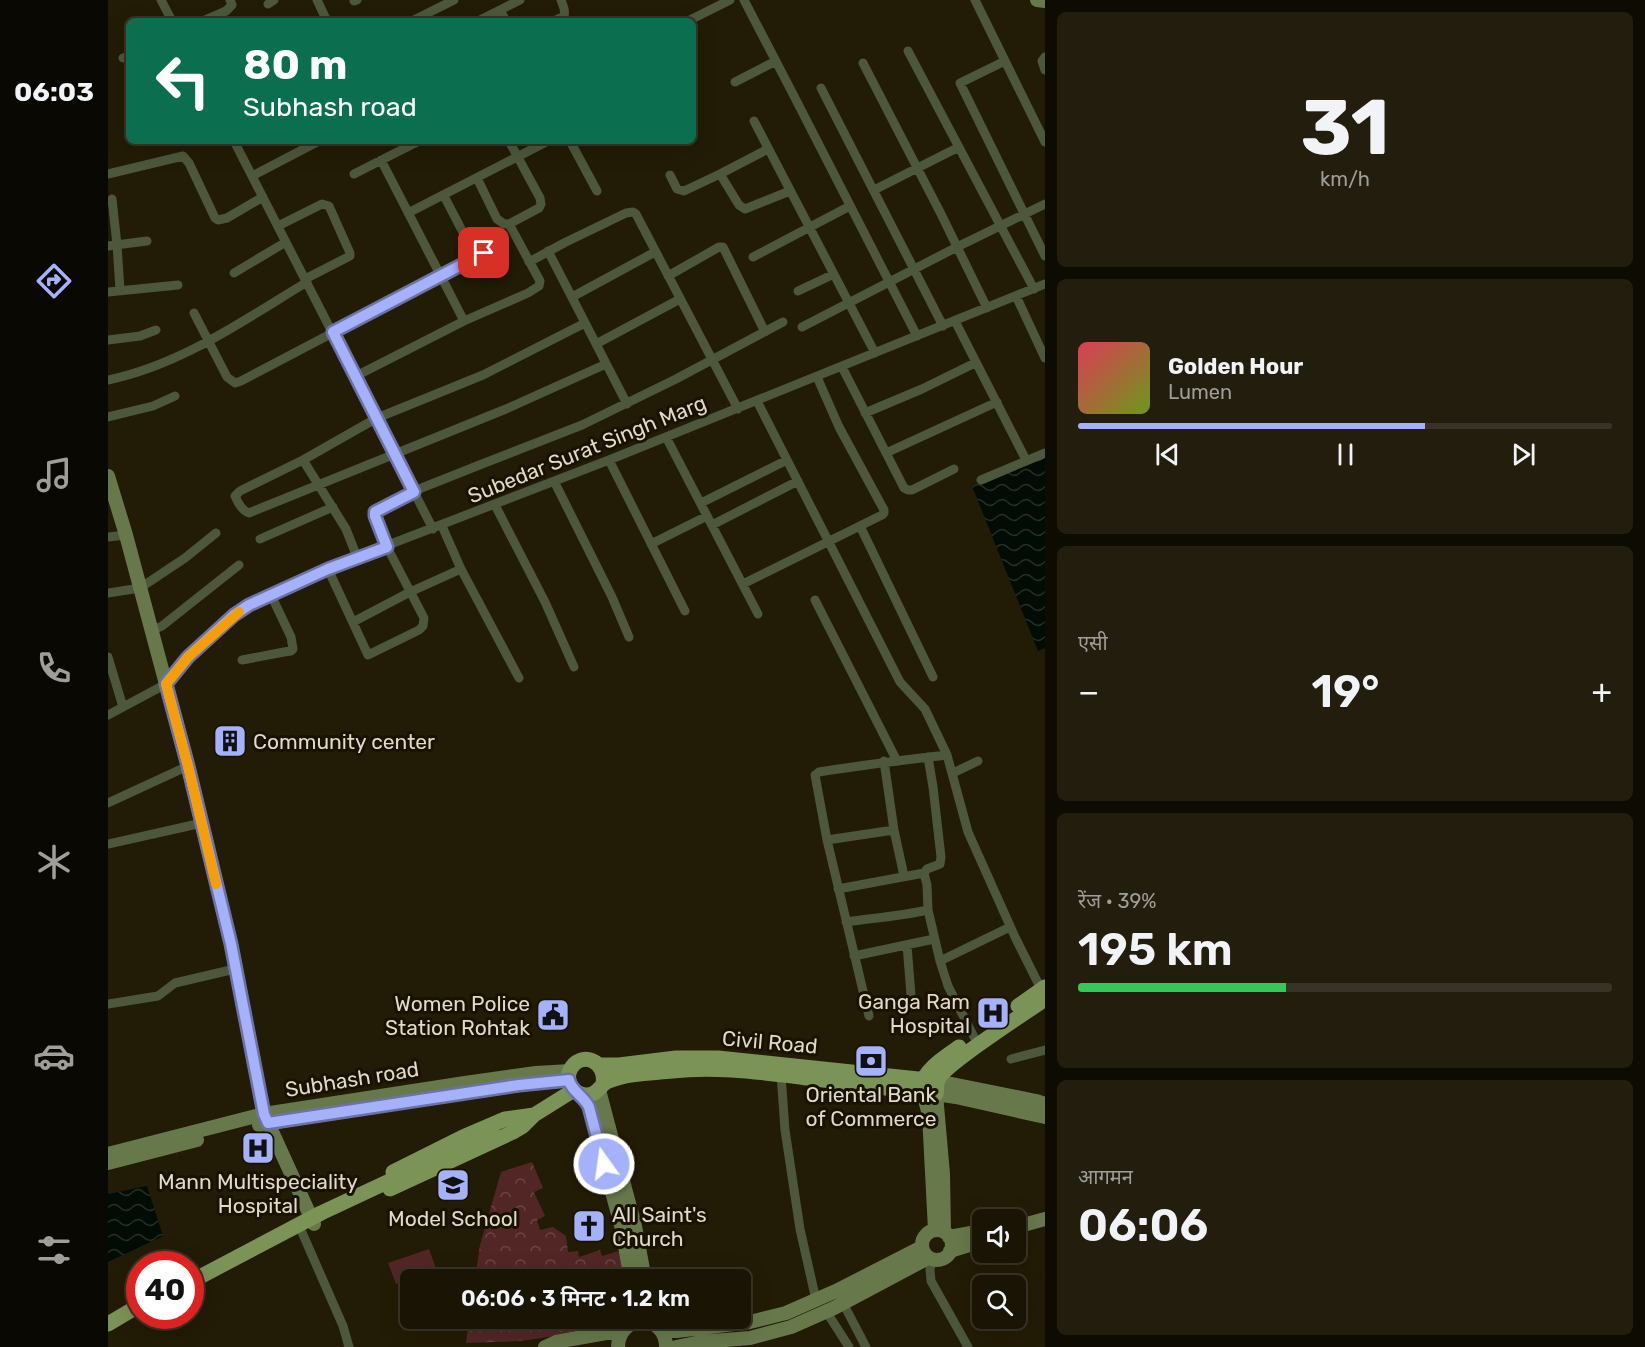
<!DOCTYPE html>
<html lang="hi">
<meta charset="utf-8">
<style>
body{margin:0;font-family:Rubik,"Noto Sans Devanagari",sans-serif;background:#231d0e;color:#f1f3f6;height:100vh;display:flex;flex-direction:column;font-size:22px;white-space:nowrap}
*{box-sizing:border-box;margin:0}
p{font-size:20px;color:#9f9e9a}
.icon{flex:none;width:33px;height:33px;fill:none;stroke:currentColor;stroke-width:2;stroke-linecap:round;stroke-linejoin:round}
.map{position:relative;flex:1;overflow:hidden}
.panel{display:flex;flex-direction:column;gap:12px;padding:12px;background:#0e0b02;width:600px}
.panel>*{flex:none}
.banner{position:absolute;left:18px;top:18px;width:570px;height:126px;border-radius:9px;box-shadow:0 6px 24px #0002,0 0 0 2px #383326;background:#0b6e4f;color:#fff;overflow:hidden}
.tools{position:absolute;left:864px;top:1209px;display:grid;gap:12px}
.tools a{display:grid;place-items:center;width:54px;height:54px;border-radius:9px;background:#1a1404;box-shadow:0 6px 24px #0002,0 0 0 2px #383326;font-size:30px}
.speed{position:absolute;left:18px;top:1251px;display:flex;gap:12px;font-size:30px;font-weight:700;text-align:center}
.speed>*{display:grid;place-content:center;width:78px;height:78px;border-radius:50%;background:#1a1404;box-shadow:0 6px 24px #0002,0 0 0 2px #383326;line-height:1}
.speed .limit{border:9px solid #d22;background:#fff;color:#111}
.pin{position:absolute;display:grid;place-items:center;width:51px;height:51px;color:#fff;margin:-26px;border-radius:12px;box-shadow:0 3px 9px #0006}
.me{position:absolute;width:66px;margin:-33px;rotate:346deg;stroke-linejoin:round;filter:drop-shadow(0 0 4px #0008)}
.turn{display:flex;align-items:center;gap:21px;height:126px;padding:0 18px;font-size:27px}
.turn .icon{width:78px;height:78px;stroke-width:2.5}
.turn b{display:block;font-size:42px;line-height:51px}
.big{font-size:45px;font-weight:600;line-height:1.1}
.panel .widget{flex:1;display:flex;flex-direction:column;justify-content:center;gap:9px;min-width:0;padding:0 21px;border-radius:9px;background:#231d0e}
.panel .dial{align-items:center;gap:0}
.dial b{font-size:78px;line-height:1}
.song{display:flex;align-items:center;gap:18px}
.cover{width:72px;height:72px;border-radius:9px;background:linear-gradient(135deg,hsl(350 70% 55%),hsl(80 70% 35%))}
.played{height:6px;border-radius:3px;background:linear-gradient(90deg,#a6b1fc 65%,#383326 65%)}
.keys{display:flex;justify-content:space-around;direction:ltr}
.heat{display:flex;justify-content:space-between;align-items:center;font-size:33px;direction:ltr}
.charge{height:9px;border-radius:4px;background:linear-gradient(90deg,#34c759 39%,#383326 0)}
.trip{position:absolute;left:292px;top:1269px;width:351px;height:60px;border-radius:9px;background:#1a1404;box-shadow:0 6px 24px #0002,0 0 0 2px #383326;font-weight:600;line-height:60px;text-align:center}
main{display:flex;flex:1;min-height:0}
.tabs{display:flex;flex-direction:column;width:108px;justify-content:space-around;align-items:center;background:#0a0802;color:#9f9e9a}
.tabs .icon{width:42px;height:42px}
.tabs .on{color:#a6b1fc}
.tabs b{font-size:27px;color:#f1f3f6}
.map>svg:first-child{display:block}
.park{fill:url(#park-crowns)}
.pitch{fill:#532626}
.water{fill:url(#water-waves)}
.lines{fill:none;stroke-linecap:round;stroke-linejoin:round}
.street{stroke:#4c573b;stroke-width:9}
.secondary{stroke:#67794b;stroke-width:14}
.primary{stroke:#7c9357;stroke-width:15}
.primary-bridge{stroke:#7c9357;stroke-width:15}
.route-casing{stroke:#6c73a4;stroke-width:15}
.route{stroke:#a6b1fc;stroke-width:10}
.slow{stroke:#f59e0b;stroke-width:10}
.labels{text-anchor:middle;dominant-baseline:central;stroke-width:6;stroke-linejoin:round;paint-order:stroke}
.street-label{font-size:21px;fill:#dfdacc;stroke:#191200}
.poi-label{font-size:21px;fill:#dfdacc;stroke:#191200}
</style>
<main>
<nav class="tabs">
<b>06:03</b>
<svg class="icon on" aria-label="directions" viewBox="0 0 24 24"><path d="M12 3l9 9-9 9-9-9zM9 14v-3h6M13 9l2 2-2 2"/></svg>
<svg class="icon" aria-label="music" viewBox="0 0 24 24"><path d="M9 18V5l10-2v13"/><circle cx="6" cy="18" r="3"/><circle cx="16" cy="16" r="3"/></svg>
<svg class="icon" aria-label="phone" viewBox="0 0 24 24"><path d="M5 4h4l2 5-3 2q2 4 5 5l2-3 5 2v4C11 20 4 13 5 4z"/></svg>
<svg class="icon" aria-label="climate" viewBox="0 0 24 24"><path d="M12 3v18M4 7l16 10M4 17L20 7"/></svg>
<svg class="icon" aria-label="car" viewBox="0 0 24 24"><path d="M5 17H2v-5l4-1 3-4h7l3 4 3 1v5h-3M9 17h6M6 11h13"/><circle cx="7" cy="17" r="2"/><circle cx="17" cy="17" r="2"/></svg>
<svg class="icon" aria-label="filters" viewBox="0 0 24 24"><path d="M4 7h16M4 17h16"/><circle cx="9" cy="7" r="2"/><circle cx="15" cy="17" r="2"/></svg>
</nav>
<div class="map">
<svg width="937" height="1347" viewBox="0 0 937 1347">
<defs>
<pattern id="park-crowns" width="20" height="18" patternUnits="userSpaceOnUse" patternTransform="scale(1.5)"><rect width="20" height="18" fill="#532626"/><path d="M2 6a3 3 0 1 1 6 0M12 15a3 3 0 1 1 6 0" fill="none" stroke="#6b4544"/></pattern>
<pattern id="water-waves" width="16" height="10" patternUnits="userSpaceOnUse" patternTransform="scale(1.5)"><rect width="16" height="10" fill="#000c04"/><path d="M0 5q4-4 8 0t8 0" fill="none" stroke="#252f27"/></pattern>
</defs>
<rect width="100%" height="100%" fill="#221b05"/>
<path class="park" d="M424,1162L435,1188L426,1192L437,1216L429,1220L432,1230L445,1227L458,1236L460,1252L470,1251L471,1257L492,1250L494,1256L511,1251L517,1280H367L372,1245L393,1172Z
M361,1319H522L514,1326L413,1341L358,1343Z"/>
<path class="pitch" d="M321,1249L329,1271L288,1284L280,1263Z"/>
<path class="water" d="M937,456V648L930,651L864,486Z
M39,1186L55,1236L0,1262V1194Z"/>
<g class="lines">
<path class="street" d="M53,0L64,21
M209,0L219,21
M636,0L686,96L809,336
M867,0L937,142
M246,1L249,0
M160,4L166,0
M392,10L398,21
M95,21L118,11L124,5L122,0
M304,21L346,0
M370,21L412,0
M446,21L456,16C458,10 455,6 453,0
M580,21L622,0
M800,51L926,289
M937,57L934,61L937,70
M15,58L21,56
M897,61L852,83L937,256
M755,63L833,214L879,308
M627,82L668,61
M713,88L835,326
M646,121L767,353
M126,141L325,529
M462,141L489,191
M660,149L612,174L631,205L637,209L682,191
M273,160L356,321
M0,174L75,156L81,163L107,218L110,220L119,218L155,197
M246,174L311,141
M562,175L569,189L576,191L612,174
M144,176L211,141
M369,178L389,219L396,224H401L431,208L433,204L432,198L401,141
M766,190L851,147
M336,196L360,242
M4,199L9,245L12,290
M300,213L440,141
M170,226L214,204L221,206L242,253V256L197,279
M0,246L39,241
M440,251L519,404
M645,257L742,206
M421,262L456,243L518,213L525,212L528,214L630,409
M126,273L178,242
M560,276L611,247H615L657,332
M690,291L726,274
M0,292L70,285
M908,296L937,358
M464,297L547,252
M86,313L119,377L127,383L133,381L377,253
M847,321L918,460
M477,323L375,375L269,418L195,460L132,491L127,496C130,503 134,511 141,513L398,409L498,364
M694,327L849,247L937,204
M0,340L32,336L48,330
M488,344L572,299
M734,367L796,488L800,490H804L846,469
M248,376L356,321L420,293L431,286L432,281L401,224
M0,380C73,365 136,320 199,282
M649,401L792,682L817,709L839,755L860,832L907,937L935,993
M757,413L814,389L867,363
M0,417L45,406L67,396
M558,437L650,614
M778,453L889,402
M195,460L238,529L249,557
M501,460L577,611
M873,480L937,453
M446,481L504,597L521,637
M593,503L679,460
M387,505L437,602L466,667
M604,525L690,481
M334,526L353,569L411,678
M752,526L825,677
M0,537L18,535
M152,539L225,507
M543,544L599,516
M220,569L260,655L311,630L315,626L316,618L279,547L267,517L266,513L268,510L306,491L374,464L474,425L568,379L675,322
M635,584L774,515L776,513V510L731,427L709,377
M0,593L32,588L77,558L108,533
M707,600L789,761
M245,622L302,592L353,569
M43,631L54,626L131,565
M0,657L15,707
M134,660L176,652L183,651L185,649L183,637L163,595
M0,715L58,684L80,657L126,615L141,605L163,595L249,557L501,460L937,284
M776,761L786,830L796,876
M845,773L870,761
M0,803L80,766
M719,840L786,830
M0,844L94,823
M816,873L819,869L832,864L833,857L825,787L820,757
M730,889L816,873L819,885L820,910L832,961L840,986L866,1037
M738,922C766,918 793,916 820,910
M799,945L803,995
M746,956L826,939
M832,961L902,927
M0,1004L50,996L67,983L127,969
M761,1016L719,840L707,775L711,772C754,765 796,760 839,755
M903,1059L937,1050
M673,1075L677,1130L692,1229L708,1300
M193,1230L235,1326L241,1347
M825,1259L822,1269L823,1281L860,1347
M735,1303L758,1347
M718,1311L741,1347"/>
<path class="secondary" d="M929,0L937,1
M0,476L18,535L80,766L123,944L156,1114L206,1224
M829,1081L928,1101L937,1104
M491,1090L527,1226L537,1280
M812,1093L817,1100L821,1115L827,1230
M471,1094L478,1100L481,1107L514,1229L523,1280
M288,1103L411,1085L461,1080
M222,1113L266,1107
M151,1125L203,1116
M0,1154L156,1114L357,1083L428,1073L462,1071
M0,1163L89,1140
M908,1227L937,1219
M814 1245a15 15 0 1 1 30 0a15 15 0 1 1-30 0Z
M836,1232L835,1174L828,1094L848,1097L937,1117
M841,1237L874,1231
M842,1251L874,1241
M552,1329L569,1331L642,1322L678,1313L728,1291L814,1247
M437,1347L448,1342L515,1330
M510,1347C511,1313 558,1313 558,1347
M568,1347L592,1342L642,1338L683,1327L726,1308L820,1258"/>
<path class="primary" d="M910,1006L937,987
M491,1065H511L568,1058H610L829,1081
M495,1084C499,1060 472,1050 462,1070C457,1082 466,1095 479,1095C490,1095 492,1084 501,1081C519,1073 545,1073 564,1071C607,1066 650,1072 692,1077C738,1083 783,1089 828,1094C829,1090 828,1084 830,1080C836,1064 918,1013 937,999
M813,1087C814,1071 838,1056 851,1047
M417,1119L426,1115L466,1090
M285,1172L355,1137L397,1119L426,1115
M282,1189L405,1132L415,1126L426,1115
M0,1324L32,1305"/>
<path class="primary-bridge" d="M82,1282L213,1213L384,1133"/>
</g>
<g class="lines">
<g class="route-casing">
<path id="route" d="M376,253L225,332L306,492L267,512V516L279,547L220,569L141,605L126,615L80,657L58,684L80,766L123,944L156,1114L160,1123L411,1085L461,1080C463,1091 476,1096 481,1107L496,1164"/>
</g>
<use href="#route" class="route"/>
<path class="slow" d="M108,884L80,766L58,684L80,657L131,612"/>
</g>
<defs>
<g id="building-square" transform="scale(1.725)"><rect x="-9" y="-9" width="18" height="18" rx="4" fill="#a6b1fc" stroke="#191200"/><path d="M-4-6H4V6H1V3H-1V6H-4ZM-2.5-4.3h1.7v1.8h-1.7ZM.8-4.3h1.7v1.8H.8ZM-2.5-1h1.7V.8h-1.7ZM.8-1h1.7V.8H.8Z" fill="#111"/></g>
<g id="hospital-square" transform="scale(1.725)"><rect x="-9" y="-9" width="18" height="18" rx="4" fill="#a6b1fc" stroke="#191200"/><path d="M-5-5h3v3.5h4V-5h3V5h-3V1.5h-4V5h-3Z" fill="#111"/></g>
<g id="civic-square" transform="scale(1.725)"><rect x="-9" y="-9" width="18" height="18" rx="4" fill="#a6b1fc" stroke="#191200"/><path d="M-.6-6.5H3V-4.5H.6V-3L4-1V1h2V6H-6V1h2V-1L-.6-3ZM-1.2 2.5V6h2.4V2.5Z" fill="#111"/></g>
<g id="bank-square" transform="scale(1.725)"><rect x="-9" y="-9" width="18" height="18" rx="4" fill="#a6b1fc" stroke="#191200"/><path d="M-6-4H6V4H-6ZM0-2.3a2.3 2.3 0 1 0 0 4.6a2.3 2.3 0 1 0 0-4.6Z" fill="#111"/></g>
<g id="school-square" transform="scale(1.725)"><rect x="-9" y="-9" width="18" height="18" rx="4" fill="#a6b1fc" stroke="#191200"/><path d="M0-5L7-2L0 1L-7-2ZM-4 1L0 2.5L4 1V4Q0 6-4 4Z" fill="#111"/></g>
<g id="church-square" transform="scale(1.725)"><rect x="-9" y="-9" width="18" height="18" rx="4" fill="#a6b1fc" stroke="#191200"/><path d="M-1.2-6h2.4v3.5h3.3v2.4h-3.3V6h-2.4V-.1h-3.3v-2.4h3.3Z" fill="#111"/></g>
</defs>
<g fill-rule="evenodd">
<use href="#building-square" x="122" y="741"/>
<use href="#hospital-square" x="885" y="1013"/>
<use href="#civic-square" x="445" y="1015"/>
<use href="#bank-square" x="763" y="1061"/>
<use href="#hospital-square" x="150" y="1148"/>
<use href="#school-square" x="345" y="1185"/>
<use href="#church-square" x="481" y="1226"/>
</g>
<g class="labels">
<g class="street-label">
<text transform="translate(479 449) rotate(-22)">Subedar Surat Singh Marg</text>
<text transform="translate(662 1042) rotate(5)">Civil Road</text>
<text transform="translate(244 1079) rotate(-9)">Subhash road</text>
</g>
<g class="poi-label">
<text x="145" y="741" text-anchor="start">Community center</text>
<text x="862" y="1001" text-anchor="end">Ganga Ram<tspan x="862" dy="24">Hospital</tspan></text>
<text x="422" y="1003" text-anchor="end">Women Police<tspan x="422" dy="24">Station Rohtak</tspan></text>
<text x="763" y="1094">Oriental Bank<tspan x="763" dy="24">of Commerce</tspan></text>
<text x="150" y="1181">Mann Multispeciality<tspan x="150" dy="24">Hospital</tspan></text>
<text x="504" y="1214" text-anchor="start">All Saint's<tspan x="504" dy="24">Church</tspan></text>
<text x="345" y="1218">Model School</text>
</g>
</g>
</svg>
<div class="tools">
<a><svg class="icon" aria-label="sound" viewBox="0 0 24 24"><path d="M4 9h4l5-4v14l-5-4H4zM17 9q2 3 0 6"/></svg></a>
<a><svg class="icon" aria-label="search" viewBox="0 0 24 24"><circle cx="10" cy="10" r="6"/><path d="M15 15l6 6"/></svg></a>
</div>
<div class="speed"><div class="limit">40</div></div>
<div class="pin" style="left:376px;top:253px;background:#d93025"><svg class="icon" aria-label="arrive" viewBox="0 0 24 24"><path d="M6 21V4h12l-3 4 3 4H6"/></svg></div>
<svg class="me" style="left:496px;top:1164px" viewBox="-20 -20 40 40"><circle r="17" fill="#a6b1fc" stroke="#fff" stroke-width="3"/><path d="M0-11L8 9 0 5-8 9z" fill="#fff"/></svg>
<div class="trip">06:06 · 3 मिनट · 1.2 km</div>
<div class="banner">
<div class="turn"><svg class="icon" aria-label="left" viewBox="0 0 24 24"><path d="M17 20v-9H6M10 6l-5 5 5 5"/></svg><div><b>80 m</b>Subhash road</div></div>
</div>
</div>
<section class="panel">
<div class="widget dial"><b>31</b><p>km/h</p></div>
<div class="widget">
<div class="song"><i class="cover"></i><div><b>Golden Hour</b><p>Lumen</p></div></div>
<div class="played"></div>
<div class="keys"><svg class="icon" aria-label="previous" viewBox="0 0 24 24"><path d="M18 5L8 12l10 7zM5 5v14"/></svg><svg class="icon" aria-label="pause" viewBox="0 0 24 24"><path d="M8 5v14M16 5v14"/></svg><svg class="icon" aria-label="next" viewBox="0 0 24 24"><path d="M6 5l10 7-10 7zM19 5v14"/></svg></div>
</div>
<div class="widget"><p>एसी</p>
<div class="heat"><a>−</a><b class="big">19°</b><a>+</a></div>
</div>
<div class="widget"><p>रेंज · 39%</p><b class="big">195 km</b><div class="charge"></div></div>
<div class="widget"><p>आगमन</p><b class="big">06:06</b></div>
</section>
</main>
